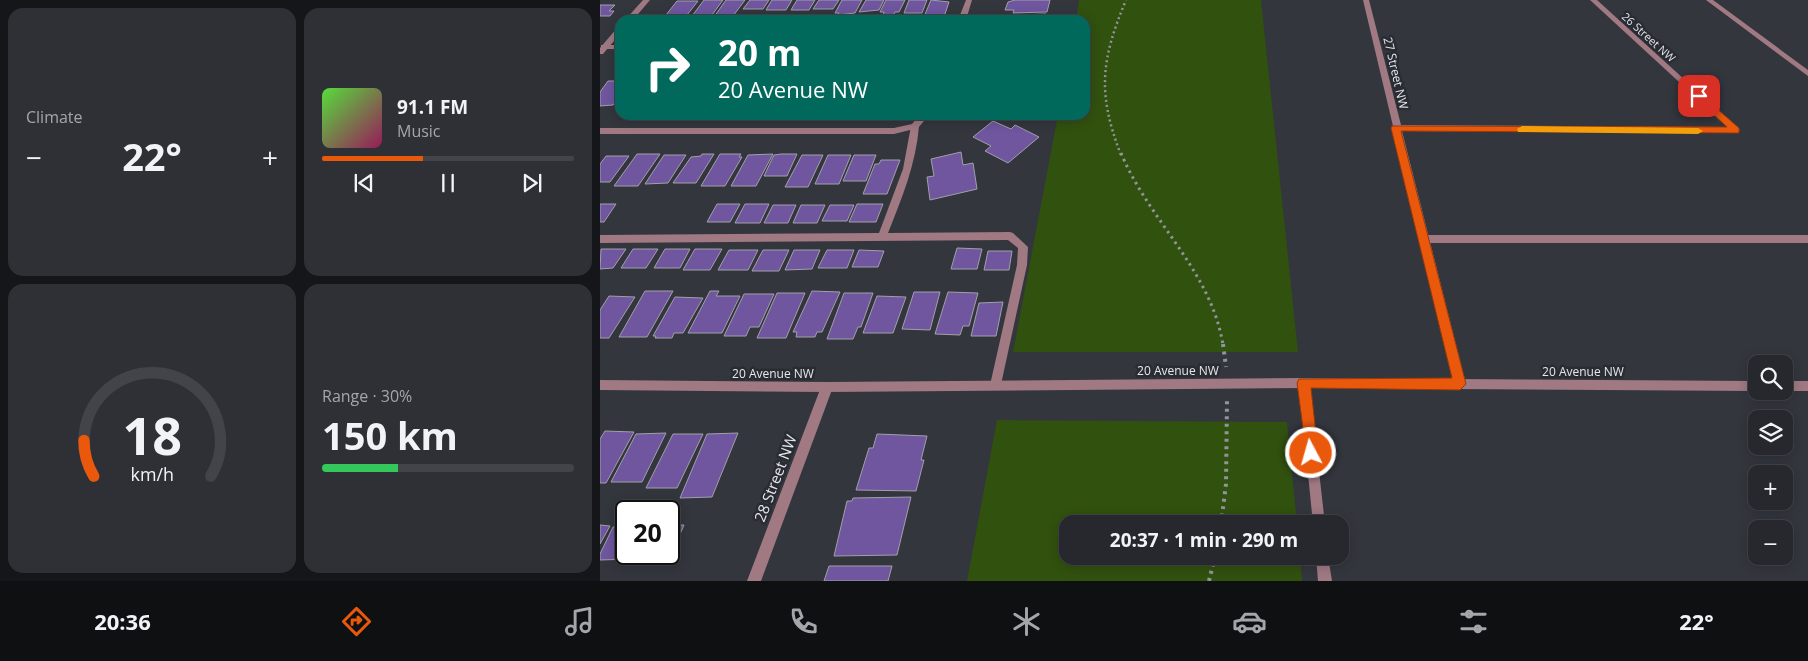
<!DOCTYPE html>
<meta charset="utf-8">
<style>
body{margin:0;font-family:"Open Sans",sans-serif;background:#2e3036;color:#f1f3f6;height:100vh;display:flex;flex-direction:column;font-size:19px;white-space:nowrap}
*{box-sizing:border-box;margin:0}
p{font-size:16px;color:#a4a6aa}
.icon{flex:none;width:28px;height:28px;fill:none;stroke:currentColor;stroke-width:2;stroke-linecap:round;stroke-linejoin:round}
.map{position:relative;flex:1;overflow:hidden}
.details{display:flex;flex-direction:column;gap:8px;padding:8px;background:#151619;width:600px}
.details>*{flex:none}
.guide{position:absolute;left:15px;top:15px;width:475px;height:105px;border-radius:15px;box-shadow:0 2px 12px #0003,0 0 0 1px #42444a;background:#00695c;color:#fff;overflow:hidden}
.buttons{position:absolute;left:1148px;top:355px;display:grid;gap:10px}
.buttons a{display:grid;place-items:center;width:45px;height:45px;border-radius:10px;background:#26282e;box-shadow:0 2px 12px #0003,0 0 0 1px #42444a;font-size:25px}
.speed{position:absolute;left:15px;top:500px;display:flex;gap:10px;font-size:25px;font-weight:700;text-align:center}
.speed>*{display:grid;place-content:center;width:65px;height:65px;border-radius:50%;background:#26282e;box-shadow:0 2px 12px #0003,0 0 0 1px #42444a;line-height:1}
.speed .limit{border:2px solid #111;border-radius:8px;background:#fff;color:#111}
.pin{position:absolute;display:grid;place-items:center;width:42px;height:42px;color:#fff;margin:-21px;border-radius:10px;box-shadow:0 2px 8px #0006}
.me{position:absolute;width:55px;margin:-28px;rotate:354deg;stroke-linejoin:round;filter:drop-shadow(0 0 4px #0008)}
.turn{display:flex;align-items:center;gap:18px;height:105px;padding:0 20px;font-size:22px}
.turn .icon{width:65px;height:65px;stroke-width:2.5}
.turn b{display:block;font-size:35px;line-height:42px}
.big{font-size:38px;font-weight:700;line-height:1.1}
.details .widget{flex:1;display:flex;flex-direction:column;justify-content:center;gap:8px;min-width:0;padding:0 18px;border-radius:15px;background:#2e3036}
.details .dial{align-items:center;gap:0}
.dial svg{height:130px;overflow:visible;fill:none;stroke:#42444a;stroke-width:7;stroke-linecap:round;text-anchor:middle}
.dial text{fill:#f1f3f6;stroke:none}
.song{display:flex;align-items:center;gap:15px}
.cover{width:60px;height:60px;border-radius:8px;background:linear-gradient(135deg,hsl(110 70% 55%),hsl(330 70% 35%))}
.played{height:5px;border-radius:2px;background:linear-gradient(90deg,#ea580c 40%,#42444a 40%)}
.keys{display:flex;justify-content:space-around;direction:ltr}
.heat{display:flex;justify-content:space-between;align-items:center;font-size:28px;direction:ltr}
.charge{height:8px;border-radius:4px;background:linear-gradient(90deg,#34c759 30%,#42444a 0)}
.details .tiles{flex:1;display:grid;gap:8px;grid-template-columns:repeat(2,1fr)}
.trip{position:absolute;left:459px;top:515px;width:290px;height:50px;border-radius:15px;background:#26282e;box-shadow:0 2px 12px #0003,0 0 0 1px #42444a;font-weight:700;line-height:50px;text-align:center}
.menu{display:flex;height:80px;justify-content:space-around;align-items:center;background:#0f1012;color:#a4a6aa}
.menu .icon{width:35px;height:35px}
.menu .selected{color:#ea580c}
.menu b{font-size:22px;color:#f1f3f6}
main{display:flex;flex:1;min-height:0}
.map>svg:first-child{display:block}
.green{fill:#31510f}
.building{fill:#6f569f;stroke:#a2a0a9}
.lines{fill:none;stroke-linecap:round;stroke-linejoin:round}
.path-far2{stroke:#919499;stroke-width:2.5;stroke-dasharray:2 3;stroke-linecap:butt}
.path-far1{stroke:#919499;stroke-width:3;stroke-dasharray:2.5 4;stroke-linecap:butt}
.path{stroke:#919499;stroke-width:4;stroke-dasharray:3 4.5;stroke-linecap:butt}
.service{fill:#a07983;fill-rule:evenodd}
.minor{fill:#a07983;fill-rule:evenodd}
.tertiary{fill:#a07983;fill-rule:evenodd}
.route{fill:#ea580c;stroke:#983908}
.slow{fill:#f59e0b}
.labels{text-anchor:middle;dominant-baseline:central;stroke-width:5;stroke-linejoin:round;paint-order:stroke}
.far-street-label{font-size:11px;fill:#e5e7eb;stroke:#292c33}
.street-label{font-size:12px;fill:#e5e7eb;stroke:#292c33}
.near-street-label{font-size:15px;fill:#e5e7eb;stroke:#292c33}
</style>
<main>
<section class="details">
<div class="tiles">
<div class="widget"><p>Climate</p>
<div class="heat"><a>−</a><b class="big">22°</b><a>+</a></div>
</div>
<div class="widget">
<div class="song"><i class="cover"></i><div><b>91.1 FM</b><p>Music</p></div></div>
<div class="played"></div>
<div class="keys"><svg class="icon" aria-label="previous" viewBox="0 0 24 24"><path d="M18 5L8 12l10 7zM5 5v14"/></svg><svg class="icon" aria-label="pause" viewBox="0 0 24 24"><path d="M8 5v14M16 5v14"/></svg><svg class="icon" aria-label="next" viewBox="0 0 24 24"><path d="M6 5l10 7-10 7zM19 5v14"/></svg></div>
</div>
<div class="widget dial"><svg viewBox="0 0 100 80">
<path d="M14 69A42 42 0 1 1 86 69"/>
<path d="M14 69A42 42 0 0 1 8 47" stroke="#ea580c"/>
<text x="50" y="56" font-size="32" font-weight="700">18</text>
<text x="50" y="72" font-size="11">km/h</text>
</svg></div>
<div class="widget"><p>Range · 30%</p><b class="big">150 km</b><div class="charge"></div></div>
</div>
</section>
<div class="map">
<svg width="1208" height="581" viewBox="0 0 1208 581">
<rect width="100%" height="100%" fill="#33363d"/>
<path class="green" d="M479,0H661L698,352H413L458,115H485V20H476Z
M397,420L687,422L697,524H468V556H700L702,581H367Z"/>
<path class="building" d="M104,0H123L112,15L92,16Z
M126,0H145L133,16L114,17Z
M150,0H169L163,9H143Z
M172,0H192L186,10H166Z
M197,0H215L209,10H191Z
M219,0H239L233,9H213Z
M242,0H262L255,13L238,15L239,13H235Z
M266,0H284L279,10L259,12Z
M286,0H305L299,12H295L293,16H283L284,12H280Z
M309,0H327L322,13H304Z
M331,0L349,2L344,17L323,19Z
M415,0H450L447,12L413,13L414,10H405L408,2Z
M77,1H98L83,20H62Z
M0,5H15L9,11H14L10,16H0Z
M446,14L445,20H401L402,17H419V15Z
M8,81H20V96L13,105L0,106V92Z
M393,121L411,129L415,125L439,137L408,163L385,151L391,146L373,137Z
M361,152L363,165L373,163L377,189L330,200L327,177L334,176L331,159Z
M37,154H60L38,186H14Z
M102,154H114L96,183H73L91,157L101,156Z
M120,154H141L139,157H142L125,186H101Z
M173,154L156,186H131L148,155Z
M181,154H197L187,176H164L174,155Z
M64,155H86L68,183L45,184Z
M202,155H223L208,187H185Z
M228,155H251L239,184H215Z
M254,155H276L266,181H243Z
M6,156H29L10,182H0V164Z
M281,160H300L287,194H263L275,164H279Z
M0,204H16L4,222H0Z
M117,204H140L130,222H107Z
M145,204H169L160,223H135Z
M257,204H283L276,222H249Z
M173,205H196L188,223H164Z
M201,205H225L217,223H193Z
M230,205H254L247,221H222Z
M357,248L382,249L377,269H351Z
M1,249H26L13,268L0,269Z
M33,249H58L46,268H21Z
M65,249H90L80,268H54Z
M95,249H122L110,270H83Z
M129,250H158L148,270H118Z
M163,250H189L179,271H152Z
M194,250H220L212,269L185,270Z
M227,250H254L247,268H218Z
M259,250L284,251L278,267H252Z
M388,251H412L409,270H384Z
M45,291H73L47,337H19Z
M110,291H119L116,296H140L122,333H88Z
M212,291L240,292L222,332H217L215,337H196L197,332H193Z
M314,292H340L330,330L302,329Z
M348,292L378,293L369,326H363L360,335L335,334Z
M177,293H205L186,338H157Z
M244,293H273L261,327H258L253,339H227Z
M144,294H174L159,327H150L146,336H124Z
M9,296L35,297L9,338H0V310Z
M277,296L306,297L293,333H263Z
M75,297L103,298L83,333H74L72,338H55L56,336H53Z
M403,302L396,336H371L379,303Z
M5,431L34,432L6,483H0V439Z
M66,433L42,482H11L36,434Z
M138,433L112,497L80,498L107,434Z
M73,434H103L77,488H46Z
M277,434L327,436L321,460H324L316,491L256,490L269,448H273Z
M311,497L297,555L234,556L247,501H252L253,498Z
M0,525L10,526L0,544Z
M69,525H84L70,557L41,558L43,554H69Z
M26,526V554H33L31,559L0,560V554L13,527Z
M229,566H292L288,581H224Z"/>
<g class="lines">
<path class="path-far2" d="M521,155C497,93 501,60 526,0"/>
<path class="path-far1" d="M521,153C549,221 611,270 623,345"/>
<path class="path" d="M623,344L626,367
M621,524L626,484L627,401
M609,581L615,556"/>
<path class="service" d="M1106,0H1113L1208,70V76Z
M1,45H20V49H1Z
M315,123L319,126C316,164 302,198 288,233L410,232L413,233L428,247L427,265L400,389L396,390L392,389L390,385L417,265L418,248L408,240L0,243V235L279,233L303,169L311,126Z
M824,235H1208V243H824L819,239Z
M704,378L708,380L709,383L725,524H713L699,383L700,380Z
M716,556H728L732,581H718Z"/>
<path class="minor" d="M43,0H50L33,20H25Z
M366,0H372L366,20H358Z
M763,0H769L801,125L1128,127L990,0H997L1140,130L1136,133L802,131L866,384L864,388L860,389L856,388L854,384L794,130L791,128L793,126Z
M17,28H20V34L3,54H0V48Z
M320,115H329L318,128L294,134H0V128H294L312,124Z
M227,382L231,383L233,387L161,581H147L221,387L223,383Z"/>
<path class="tertiary" d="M704,378L1156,381V391L704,388L227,392L0,390V380L227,382Z
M1184,381H1208V391H1184Z"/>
</g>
<path class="route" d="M1099,93L1139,128V133L801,131L866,384L860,390L711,388L718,453L716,458L711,460L707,458L697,383L699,379L852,378L791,128L792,126L1127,127L1096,98L1094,96Z"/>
<path class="slow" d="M922,126L1098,128L1103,131L1098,134L918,132L917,129Z"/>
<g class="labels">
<g class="far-street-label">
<text transform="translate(1049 37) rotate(42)">26 Street NW</text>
</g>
<g class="street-label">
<text transform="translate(796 73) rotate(77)">27 Street NW</text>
<text x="578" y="370">20 Avenue NW</text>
<text x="983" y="371">20 Avenue NW</text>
<text x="173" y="373">20 Avenue NW</text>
</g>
<g class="near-street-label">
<text transform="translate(175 478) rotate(-69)">28 Street NW</text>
</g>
</g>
</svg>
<div class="buttons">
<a><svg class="icon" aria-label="search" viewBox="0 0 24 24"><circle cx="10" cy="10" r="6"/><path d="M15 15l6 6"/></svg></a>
<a><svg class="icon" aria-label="layers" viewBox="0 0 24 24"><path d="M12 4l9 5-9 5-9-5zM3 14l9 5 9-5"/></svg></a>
<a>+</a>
<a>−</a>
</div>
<div class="speed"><div class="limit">20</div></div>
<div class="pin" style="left:1099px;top:96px;background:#d93025"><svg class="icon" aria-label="arrive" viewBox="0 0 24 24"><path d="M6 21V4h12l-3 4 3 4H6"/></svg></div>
<svg class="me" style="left:711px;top:453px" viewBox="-20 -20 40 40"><circle r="17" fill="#ea580c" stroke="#fff" stroke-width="3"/><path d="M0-11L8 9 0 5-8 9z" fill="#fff"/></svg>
<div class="trip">20:37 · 1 min · 290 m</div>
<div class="guide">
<div class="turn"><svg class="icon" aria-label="right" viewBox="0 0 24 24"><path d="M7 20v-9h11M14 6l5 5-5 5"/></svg><div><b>20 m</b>20 Avenue NW</div></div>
</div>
</div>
</main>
<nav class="menu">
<b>20:36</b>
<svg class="icon selected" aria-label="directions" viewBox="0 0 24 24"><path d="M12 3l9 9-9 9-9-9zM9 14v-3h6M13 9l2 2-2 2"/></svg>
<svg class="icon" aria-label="music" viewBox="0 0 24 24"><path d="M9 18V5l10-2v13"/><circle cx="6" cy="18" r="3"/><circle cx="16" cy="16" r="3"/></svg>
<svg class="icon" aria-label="phone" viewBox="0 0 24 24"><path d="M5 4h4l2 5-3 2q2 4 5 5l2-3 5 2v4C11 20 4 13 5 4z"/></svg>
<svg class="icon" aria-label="climate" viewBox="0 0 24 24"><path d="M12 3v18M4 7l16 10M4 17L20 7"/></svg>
<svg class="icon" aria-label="car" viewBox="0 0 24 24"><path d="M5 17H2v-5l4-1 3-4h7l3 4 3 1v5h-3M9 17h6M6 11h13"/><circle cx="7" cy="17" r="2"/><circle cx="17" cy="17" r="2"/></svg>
<svg class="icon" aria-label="filters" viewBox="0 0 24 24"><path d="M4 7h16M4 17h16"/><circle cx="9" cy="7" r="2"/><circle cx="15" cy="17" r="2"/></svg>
<b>22°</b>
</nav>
